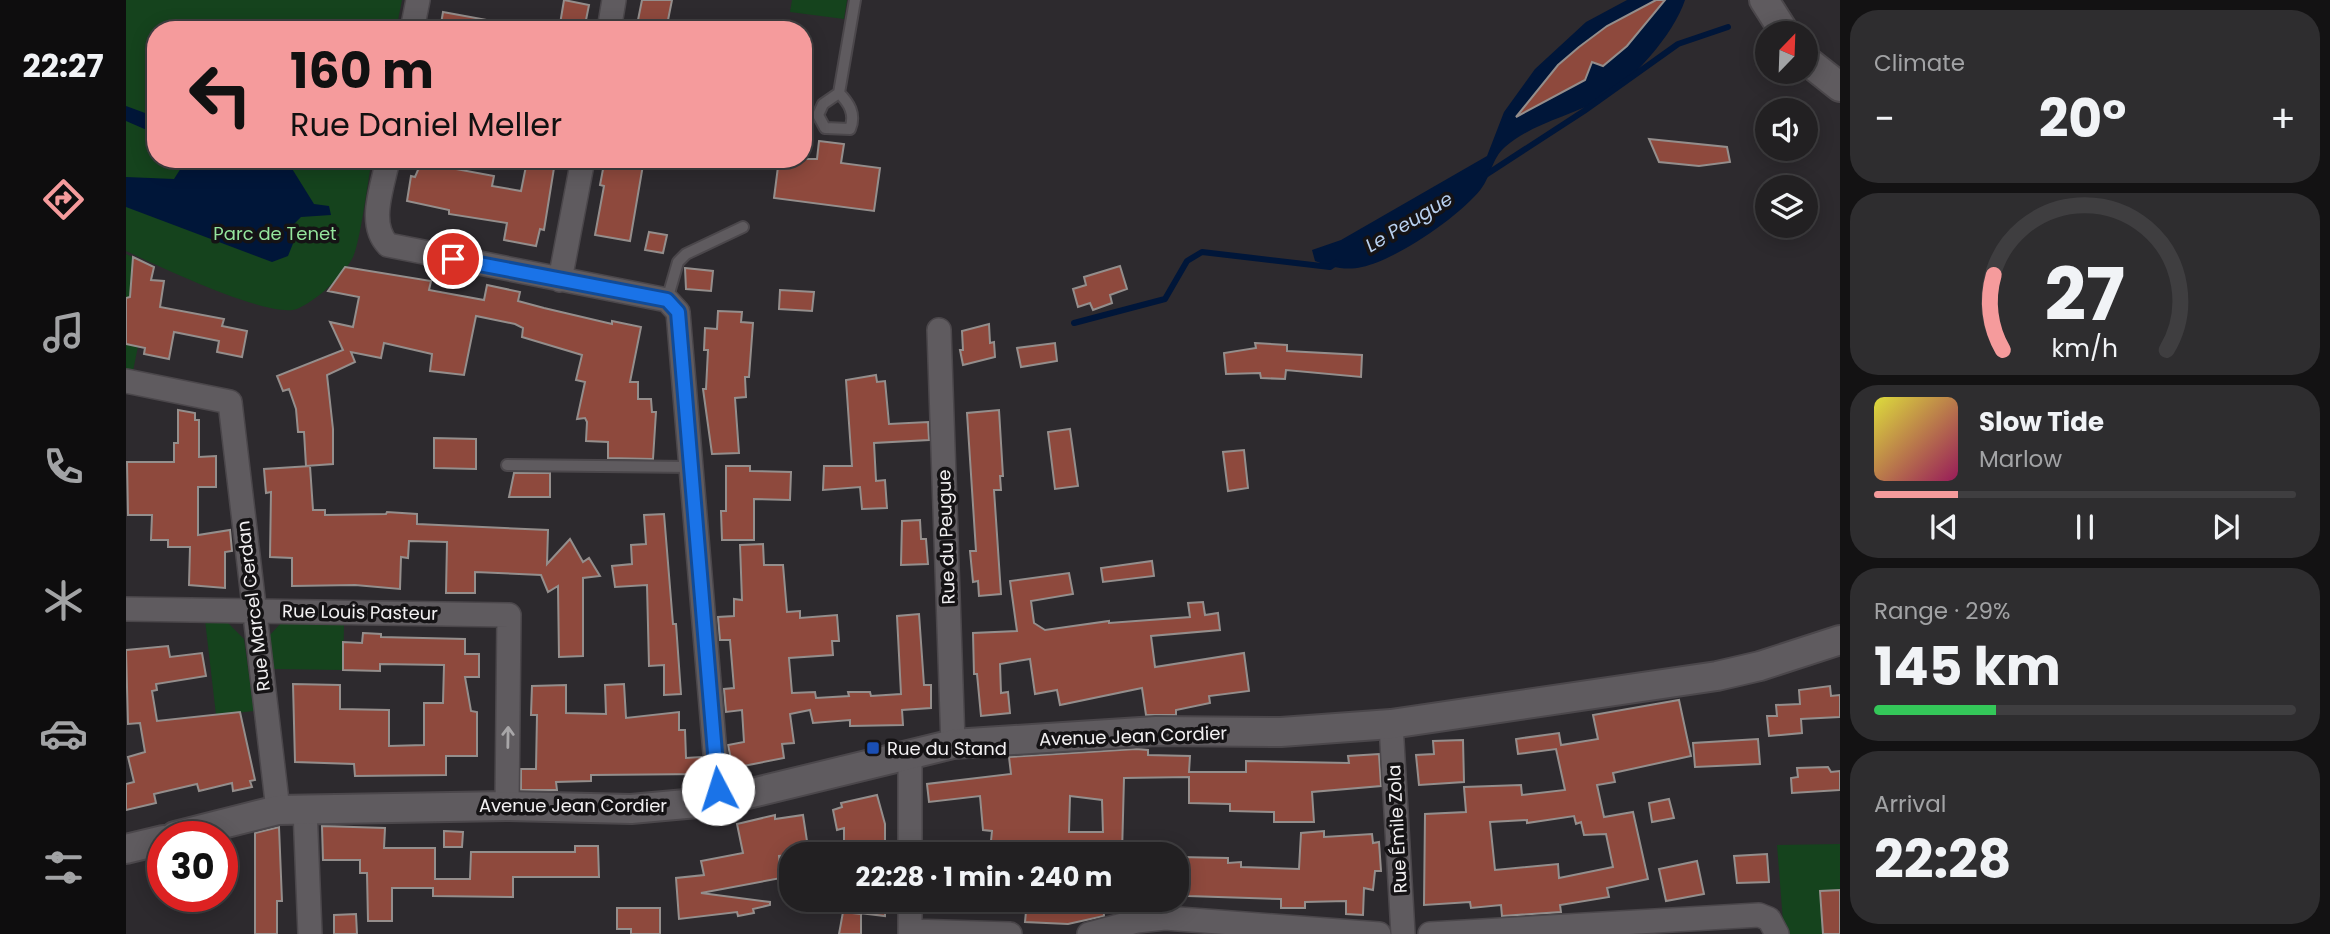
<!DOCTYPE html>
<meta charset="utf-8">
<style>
body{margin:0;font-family:Poppins,sans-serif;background:#2e2d2f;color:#f1f3f6;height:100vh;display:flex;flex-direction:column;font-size:26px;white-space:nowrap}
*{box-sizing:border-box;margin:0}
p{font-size:23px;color:#a2a3a5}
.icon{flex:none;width:38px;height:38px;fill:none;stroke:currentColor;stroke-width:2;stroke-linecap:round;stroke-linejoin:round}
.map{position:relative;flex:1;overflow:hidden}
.sheet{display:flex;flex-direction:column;gap:10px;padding:10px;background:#131213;width:490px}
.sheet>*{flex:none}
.banner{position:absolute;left:21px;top:21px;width:665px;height:147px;border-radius:28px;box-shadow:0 4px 18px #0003,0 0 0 2px #3f3e40;background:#f59b9c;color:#111;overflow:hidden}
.needle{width:46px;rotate:23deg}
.buttons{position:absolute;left:1629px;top:21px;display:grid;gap:14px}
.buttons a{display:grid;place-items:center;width:63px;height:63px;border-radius:50%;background:#222022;box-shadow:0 4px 18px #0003,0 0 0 2px #3f3e40;font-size:35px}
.speed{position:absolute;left:21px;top:821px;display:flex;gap:14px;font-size:35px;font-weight:700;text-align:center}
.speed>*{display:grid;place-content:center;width:91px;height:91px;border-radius:50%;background:#222022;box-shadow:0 4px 18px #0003,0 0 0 2px #3f3e40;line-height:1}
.speed .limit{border:10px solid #d22;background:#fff;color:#111}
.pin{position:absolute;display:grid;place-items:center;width:60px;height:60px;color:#fff;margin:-30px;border:4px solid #fff;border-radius:50%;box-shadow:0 2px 7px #0007}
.me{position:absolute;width:77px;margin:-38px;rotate:355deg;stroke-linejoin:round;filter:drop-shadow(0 0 5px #0008)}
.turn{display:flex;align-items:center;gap:24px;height:147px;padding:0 28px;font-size:32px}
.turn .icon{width:91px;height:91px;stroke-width:2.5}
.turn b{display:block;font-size:49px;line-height:60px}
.big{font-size:52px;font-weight:700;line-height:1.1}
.sheet .card{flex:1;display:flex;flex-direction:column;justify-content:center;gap:10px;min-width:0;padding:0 24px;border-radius:28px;background:#2e2d2f}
.sheet .dial{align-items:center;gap:0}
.dial svg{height:182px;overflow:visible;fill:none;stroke:#3f3e40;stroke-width:7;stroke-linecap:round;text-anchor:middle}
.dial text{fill:#f1f3f6;stroke:none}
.song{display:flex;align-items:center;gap:21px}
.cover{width:84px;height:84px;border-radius:10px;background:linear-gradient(135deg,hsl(60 70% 55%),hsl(330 70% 35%))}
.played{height:7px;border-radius:4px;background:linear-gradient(90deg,#f59b9c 20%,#3f3e40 20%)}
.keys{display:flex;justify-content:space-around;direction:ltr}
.heat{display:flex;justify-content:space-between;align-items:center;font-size:38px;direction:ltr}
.charge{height:10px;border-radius:5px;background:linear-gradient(90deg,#34c759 29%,#3f3e40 0)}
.trip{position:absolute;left:653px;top:842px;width:410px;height:70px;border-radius:28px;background:#222022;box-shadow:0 4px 18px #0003,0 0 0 2px #3f3e40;font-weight:700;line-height:70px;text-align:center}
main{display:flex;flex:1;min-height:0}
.tabs{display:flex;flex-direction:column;width:126px;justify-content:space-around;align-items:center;background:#0e0d0e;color:#a2a3a5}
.tabs .icon{width:49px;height:49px}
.tabs .selected{color:#f59b9c}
.tabs b{font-size:32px;color:#f1f3f6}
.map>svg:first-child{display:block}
.green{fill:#15431d}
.water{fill:#001639}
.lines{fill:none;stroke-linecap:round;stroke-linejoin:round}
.stream{stroke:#001639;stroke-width:6}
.building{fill:#8e493d;stroke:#948e8c;stroke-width:2;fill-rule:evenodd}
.service-casing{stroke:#4b474b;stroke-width:14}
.minor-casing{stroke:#4b474b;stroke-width:26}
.tertiary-casing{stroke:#4b474b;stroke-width:32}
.service{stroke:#5f5b5f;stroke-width:10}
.minor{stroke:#5f5b5f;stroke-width:23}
.tertiary{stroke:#5f5b5f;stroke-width:28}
.oneway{stroke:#a8a6a8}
.route-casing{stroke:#114b97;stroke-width:18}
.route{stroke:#1a73e8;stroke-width:12}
.transit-dot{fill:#1a4fb4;stroke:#151315;stroke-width:2.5}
.labels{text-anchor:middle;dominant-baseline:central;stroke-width:7;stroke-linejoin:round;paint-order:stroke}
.park-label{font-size:18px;fill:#95e59d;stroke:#151315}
.street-label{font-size:18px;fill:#f2f0f2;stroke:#151315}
.poi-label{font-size:18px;fill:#f2f0f2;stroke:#151315;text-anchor:start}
.water-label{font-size:19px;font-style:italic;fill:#b8d0ef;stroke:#151315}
</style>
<main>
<nav class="tabs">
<b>22:27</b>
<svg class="icon selected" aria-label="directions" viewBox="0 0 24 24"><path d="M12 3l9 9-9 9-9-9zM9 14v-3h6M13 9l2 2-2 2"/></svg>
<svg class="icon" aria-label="music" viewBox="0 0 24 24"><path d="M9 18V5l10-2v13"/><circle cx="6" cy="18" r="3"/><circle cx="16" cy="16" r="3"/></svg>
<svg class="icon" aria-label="phone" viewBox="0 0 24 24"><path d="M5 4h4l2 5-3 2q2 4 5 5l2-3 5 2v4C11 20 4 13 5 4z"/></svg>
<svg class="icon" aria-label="climate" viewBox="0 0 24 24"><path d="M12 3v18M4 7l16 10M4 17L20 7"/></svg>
<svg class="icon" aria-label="car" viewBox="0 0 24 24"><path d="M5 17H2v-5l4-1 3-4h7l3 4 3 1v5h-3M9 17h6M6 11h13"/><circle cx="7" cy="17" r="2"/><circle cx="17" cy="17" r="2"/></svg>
<svg class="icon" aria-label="filters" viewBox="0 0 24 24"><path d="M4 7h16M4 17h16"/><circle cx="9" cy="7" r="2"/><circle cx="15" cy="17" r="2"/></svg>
</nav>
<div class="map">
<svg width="1714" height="934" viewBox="0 0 1714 934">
<rect width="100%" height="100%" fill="#2d2a2e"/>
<path class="green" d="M0,0H276L270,30H30V159H246C242,179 234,246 226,259C216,277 190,301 171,309C142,319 31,265 0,251Z
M666,0H721L718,19L664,12Z
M0,254L28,267L7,371L0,369Z
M79,620H99L118,639L128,711L90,715Z
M155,623L218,625L217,670L147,669L143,636Z
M1714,844V934H1658L1651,845Z"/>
<path class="water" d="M1501,0H1559C1548,34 1506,82 1474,100C1444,116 1405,124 1379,147C1366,158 1365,176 1355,189C1334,216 1270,260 1236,267C1220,271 1204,267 1189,261L1186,250L1215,240L1361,156L1378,112L1409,69L1460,22Z
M0,106L30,117V134L0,121Z
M52,159H160L188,204L203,206L205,215L175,217L166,226L168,241L162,256L146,262L0,207V177L48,179L55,168Z"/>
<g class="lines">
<path class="stream" d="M1358,176L1458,111L1552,44L1602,27
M948,323L1039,299L1061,261L1076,252L1204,267L1210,263"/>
</g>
<path class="building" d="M438,0L463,5L458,30H433Z
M516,0H546L540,30L511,25Z
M1530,0H1539L1501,46L1477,66L1466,62L1459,80L1390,117L1432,65L1453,47L1481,26Z
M317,12L372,22L371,30H314Z
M1523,139L1601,147L1604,162L1573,166L1533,162Z
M693,141L718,144L715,163L754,168L748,211L648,198L653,159H691Z
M294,159H321L319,167L368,176L366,186L395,191L400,166L405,167L406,164L428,168L418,230L414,229L410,246L378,240L381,223L323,214V210L281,201L285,176L289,177L292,170Z
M484,159H518L504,241L469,235L478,186L474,185L478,164L483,165Z
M523,232L541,235L537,253L519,250Z
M7,257L28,267L25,280L38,281L34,307L98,319L96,326L121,331L116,357L91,352L93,341L48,332L43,359L18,354L19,348L0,344V298L4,297Z
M994,266L1001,289L984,295L986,303L967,310L964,303L952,307L947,289L960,285L958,277Z
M219,267L305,281L303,290L358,300L361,285L394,292L392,301L418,308L486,324V321L515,327L504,382H512V399H525L526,412H530L527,459L482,458V442L460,441L461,422L459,418L451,419L459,382L450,380L456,355L396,337L397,328L389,324L350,316L338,375L304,371L306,354L258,343L255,358L225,352L229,362L201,375L207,429V464L180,466L178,432H172L170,409L163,389L157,391L151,376L217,350L204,322L227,327L233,297L202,291Z
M559,268L587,271L585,291L560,289Z
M654,290L688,292L686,311L653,309Z
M592,311L616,312L615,322L627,323L623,377H619L620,397L609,398L613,453L586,454L577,389H580L582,350H578L579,328L591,329Z
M863,324L864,343L868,342L869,357L837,365L834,350H837L836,331Z
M929,343L931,361L895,367L891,348Z
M1129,343L1161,345V351L1236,355L1235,377L1160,370L1159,379L1135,378L1134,373L1100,374L1098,353L1130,348Z
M750,375L751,382L759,381L763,424L802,422L803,440L748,443L750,481L759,480L761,508L736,509L734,487L697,490L698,466H726L720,380Z
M52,410L69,413V420H73V457L90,456V487H72V535L104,530L106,551L99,552V588L63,585L64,547H42V540H25L26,515H2L1,462H48V443H52Z
M873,410L877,476H874L875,490H868L875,594L853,596L852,581L847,582L844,551H850L841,413Z
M944,429L952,486L929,489L922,432Z
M308,438L350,439V469L308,468Z
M1118,450L1122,488L1102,491L1097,452Z
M184,466L187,510H199V515L260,514L261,512L291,514V524L422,530L421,564L444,539L457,562L463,558L474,576L457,578V656L433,657L432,586L422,592L415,575L349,572V593H320L321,542L283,541L282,558L275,557L274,589L229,585L166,586V558L144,557L145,492L140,493L138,469Z
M600,466H624V471L665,472L664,500L628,499V540H596L595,511H600Z
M388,473H424V497H383Z
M538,514L547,624H550L555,694L538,695V665L523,666L521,585L489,587L486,566L506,564L505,545L520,544L518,515Z
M794,520L795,539H800L802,564L775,565L776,521Z
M637,544L638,565H657L661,612L674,611V618L711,615L713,641H706L707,655L663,658L666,693L689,692L690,698L723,696L722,692H744L745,696L775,694L771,616L793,614L798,685H805V708L776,710L777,725L724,726V720L687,723L684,710L664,714L668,743L656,744L658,758L607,768L602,745L618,742L616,710L600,712L598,689L608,688L604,640H594L592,617L608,616V599L616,600L614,545Z
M1026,561L1028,576L977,582L975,568Z
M943,573L947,594L905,601L908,623L919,630L983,621V623L1064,617L1062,603L1077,602L1079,615L1092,613L1094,630L1025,636L1029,667L1118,653L1123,691L1083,696L1084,703L1050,710V715H1020L1016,688L934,705L931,690L909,694L904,659L874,664L875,693L882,692L884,713L855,716L851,674H848L847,633L891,631L884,581Z
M237,633L255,634V637L339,639V654H353V677H339L345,711L351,712V756H320V775L229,776L228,764L169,762L167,684L214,685V709L263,710V746L298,745V703H317L318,665L254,664V671L217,670V642L236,643Z
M42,646L44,657L76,653L80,676L30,684L31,690L26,691L31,721L114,712L129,780L124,781L126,787L107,791L106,783L73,791L71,784L28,794L30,803L0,810V784L8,782L2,757L19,752L14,723L2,724L0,650Z
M498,684L500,718L553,712V730H559L560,758L575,757L577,774L465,775V781L430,782L431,790H395V769H410L411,715H405L406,686L440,685V713L480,714L479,685Z
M1704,686L1705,696L1714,695V717L1675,719L1676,733L1643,736L1641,716H1651L1650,705L1674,704L1673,690Z
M1553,700L1565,756L1487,773L1489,782L1471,785L1478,817L1507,812L1522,879L1481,888L1483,897L1434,905L1435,912L1376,916L1375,905L1345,908L1344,902L1298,905L1299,814L1340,812L1338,787L1395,785L1396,795L1439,790L1430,749L1392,754L1390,739L1433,733L1435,745L1472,739L1467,715ZM1448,816L1450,824L1455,822L1458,835L1480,834L1487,867L1433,878L1432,864L1369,870L1364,822L1401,820V823Z
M1632,739L1634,764L1569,767L1567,743Z
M1337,740L1338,782L1293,785L1290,755L1308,754L1307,741Z
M1010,749L1022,750V755L1064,756L1063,772H1120V761L1223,763L1222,756L1253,754L1255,786L1186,792L1188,822H1148V812L1104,811V804L1063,803V777L998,778L996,854H898L864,851L866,831L857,830L854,796L803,802L801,784L885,774L883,757ZM944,796L976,800L977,832H943Z
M1702,767L1705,772L1714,771V790L1666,793L1665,778L1672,777L1671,768Z
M751,795L759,824V854H718V828L711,830L707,810L716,807L715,803Z
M1543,799L1548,818L1526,822L1523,803Z
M649,815V819L677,815L683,854L653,856L655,878L575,893L644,902V905L627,909L628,913L612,916L611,912L553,919L550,878L578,875L575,861L617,853L611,824Z
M196,826L259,828L258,848H309V879H344L345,852H449V846H472L473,877H387V897L307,896V888H266V921H242L241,873H234V860H197Z
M153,827L156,901H151V934H129V833Z
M318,831L337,832L336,847H318Z
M1198,831V837L1246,834L1247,843L1253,842L1255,871H1249L1247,890L1238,888L1237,915L1220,914V901L1179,902V908H1155V899L1062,896V887H1050L1054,857L1102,858V863L1115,862V867L1173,869L1175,833Z
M1641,854L1643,882L1611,883L1608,856Z
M1571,861L1578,894L1540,901L1533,869Z
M1714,890V934H1697L1694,891Z
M710,900H759V916L710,910Z
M913,900H977L978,916L942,924L899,922L901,901Z
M491,908H534V934H505V929H491Z
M717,912L735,914V934H713Z
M230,914L231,934H208V915Z"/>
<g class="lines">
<g class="service-casing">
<path id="service" d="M713,93C723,103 730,114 724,129L699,128L692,115L697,104L713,93L729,0
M541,300L552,262L560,254L617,227
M381,465L565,467"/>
</g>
<g class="minor-casing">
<path id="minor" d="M286,30L292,0
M483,30L488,0
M262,159C257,186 241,224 262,245L541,300L552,312L593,801
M434,280L457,159
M813,330L827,744
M0,381L104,402L152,810
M0,609L383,615L381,806
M1265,724L1277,934
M784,754V854
M179,809L184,934
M784,900V934
M785,931L884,934
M963,934L1011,921L1039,918L1253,934
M1304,934L1633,915L1643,919L1651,934"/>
</g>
<g class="tertiary-casing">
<path id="tertiary" d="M1638,0L1659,33
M1680,60L1714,87
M49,836L152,810L381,806L505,809L593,801L827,744L1030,731L1155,732L1265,724L1591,676L1634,666L1714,640
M0,849L37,840"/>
</g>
<use href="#service" class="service"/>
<use href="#minor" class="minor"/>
<use href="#tertiary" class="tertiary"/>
</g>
<defs><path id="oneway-shaft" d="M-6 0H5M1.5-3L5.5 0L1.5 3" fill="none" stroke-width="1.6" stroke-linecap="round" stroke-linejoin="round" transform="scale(1.75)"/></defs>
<use class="oneway" href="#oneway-shaft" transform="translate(382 737) rotate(-89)"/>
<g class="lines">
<g class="route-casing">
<path id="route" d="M327,259L541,300L552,312L592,789"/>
</g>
<use href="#route" class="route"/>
</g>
<rect class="transit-dot" x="740" y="741" width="14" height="14" rx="3.5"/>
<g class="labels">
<g class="park-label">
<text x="149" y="233">Parc de Tenet</text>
</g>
<g class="street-label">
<text transform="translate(820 537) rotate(-92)">Rue du Peugue</text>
<text transform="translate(127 606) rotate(-97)">Rue Marcel Cerdan</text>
<text transform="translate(234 612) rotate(1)">Rue Louis Pasteur</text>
<text transform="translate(1007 736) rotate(-2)">Avenue Jean Cordier</text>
<text x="447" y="805">Avenue Jean Cordier</text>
<text transform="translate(1271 829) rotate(-93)">Rue Émile Zola</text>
</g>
<g class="poi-label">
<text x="761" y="748">Rue du Stand</text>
</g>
<g class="water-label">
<text transform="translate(1283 222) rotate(-31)">Le Peugue</text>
</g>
</g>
</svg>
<div class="buttons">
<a><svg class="needle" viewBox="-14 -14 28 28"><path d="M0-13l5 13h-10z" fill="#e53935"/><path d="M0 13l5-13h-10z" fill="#a2a3a5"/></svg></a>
<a><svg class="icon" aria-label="sound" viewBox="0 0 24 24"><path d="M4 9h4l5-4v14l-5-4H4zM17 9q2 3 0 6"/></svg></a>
<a><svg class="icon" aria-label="layers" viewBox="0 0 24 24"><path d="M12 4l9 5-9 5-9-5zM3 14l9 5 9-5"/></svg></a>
</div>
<div class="speed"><div class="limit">30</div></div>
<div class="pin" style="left:327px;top:259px;background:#d93025"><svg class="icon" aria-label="arrive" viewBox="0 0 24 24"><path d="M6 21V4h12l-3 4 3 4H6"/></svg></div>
<svg class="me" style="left:592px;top:789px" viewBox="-20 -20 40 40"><circle r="19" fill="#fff"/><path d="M0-13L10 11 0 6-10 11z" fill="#1a73e8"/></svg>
<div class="trip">22:28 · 1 min · 240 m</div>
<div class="banner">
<div class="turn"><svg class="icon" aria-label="left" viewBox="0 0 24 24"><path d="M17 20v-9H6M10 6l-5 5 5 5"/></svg><div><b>160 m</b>Rue Daniel Meller</div></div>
</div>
</div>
<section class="sheet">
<div class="card"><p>Climate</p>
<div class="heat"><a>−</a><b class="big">20°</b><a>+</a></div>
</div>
<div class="card dial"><svg viewBox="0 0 100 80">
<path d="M14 69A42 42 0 1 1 86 69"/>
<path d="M14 69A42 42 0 0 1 10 36" stroke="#f59b9c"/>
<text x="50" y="56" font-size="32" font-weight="700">27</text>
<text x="50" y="72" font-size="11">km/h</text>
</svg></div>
<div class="card">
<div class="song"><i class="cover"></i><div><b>Slow Tide</b><p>Marlow</p></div></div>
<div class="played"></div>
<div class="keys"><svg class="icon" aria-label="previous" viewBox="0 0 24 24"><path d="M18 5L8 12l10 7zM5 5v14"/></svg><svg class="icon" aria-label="pause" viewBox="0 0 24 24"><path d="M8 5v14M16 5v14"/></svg><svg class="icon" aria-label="next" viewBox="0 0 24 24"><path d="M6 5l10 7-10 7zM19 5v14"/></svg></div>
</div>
<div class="card"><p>Range · 29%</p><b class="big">145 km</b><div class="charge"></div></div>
<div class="card"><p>Arrival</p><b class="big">22:28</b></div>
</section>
</main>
